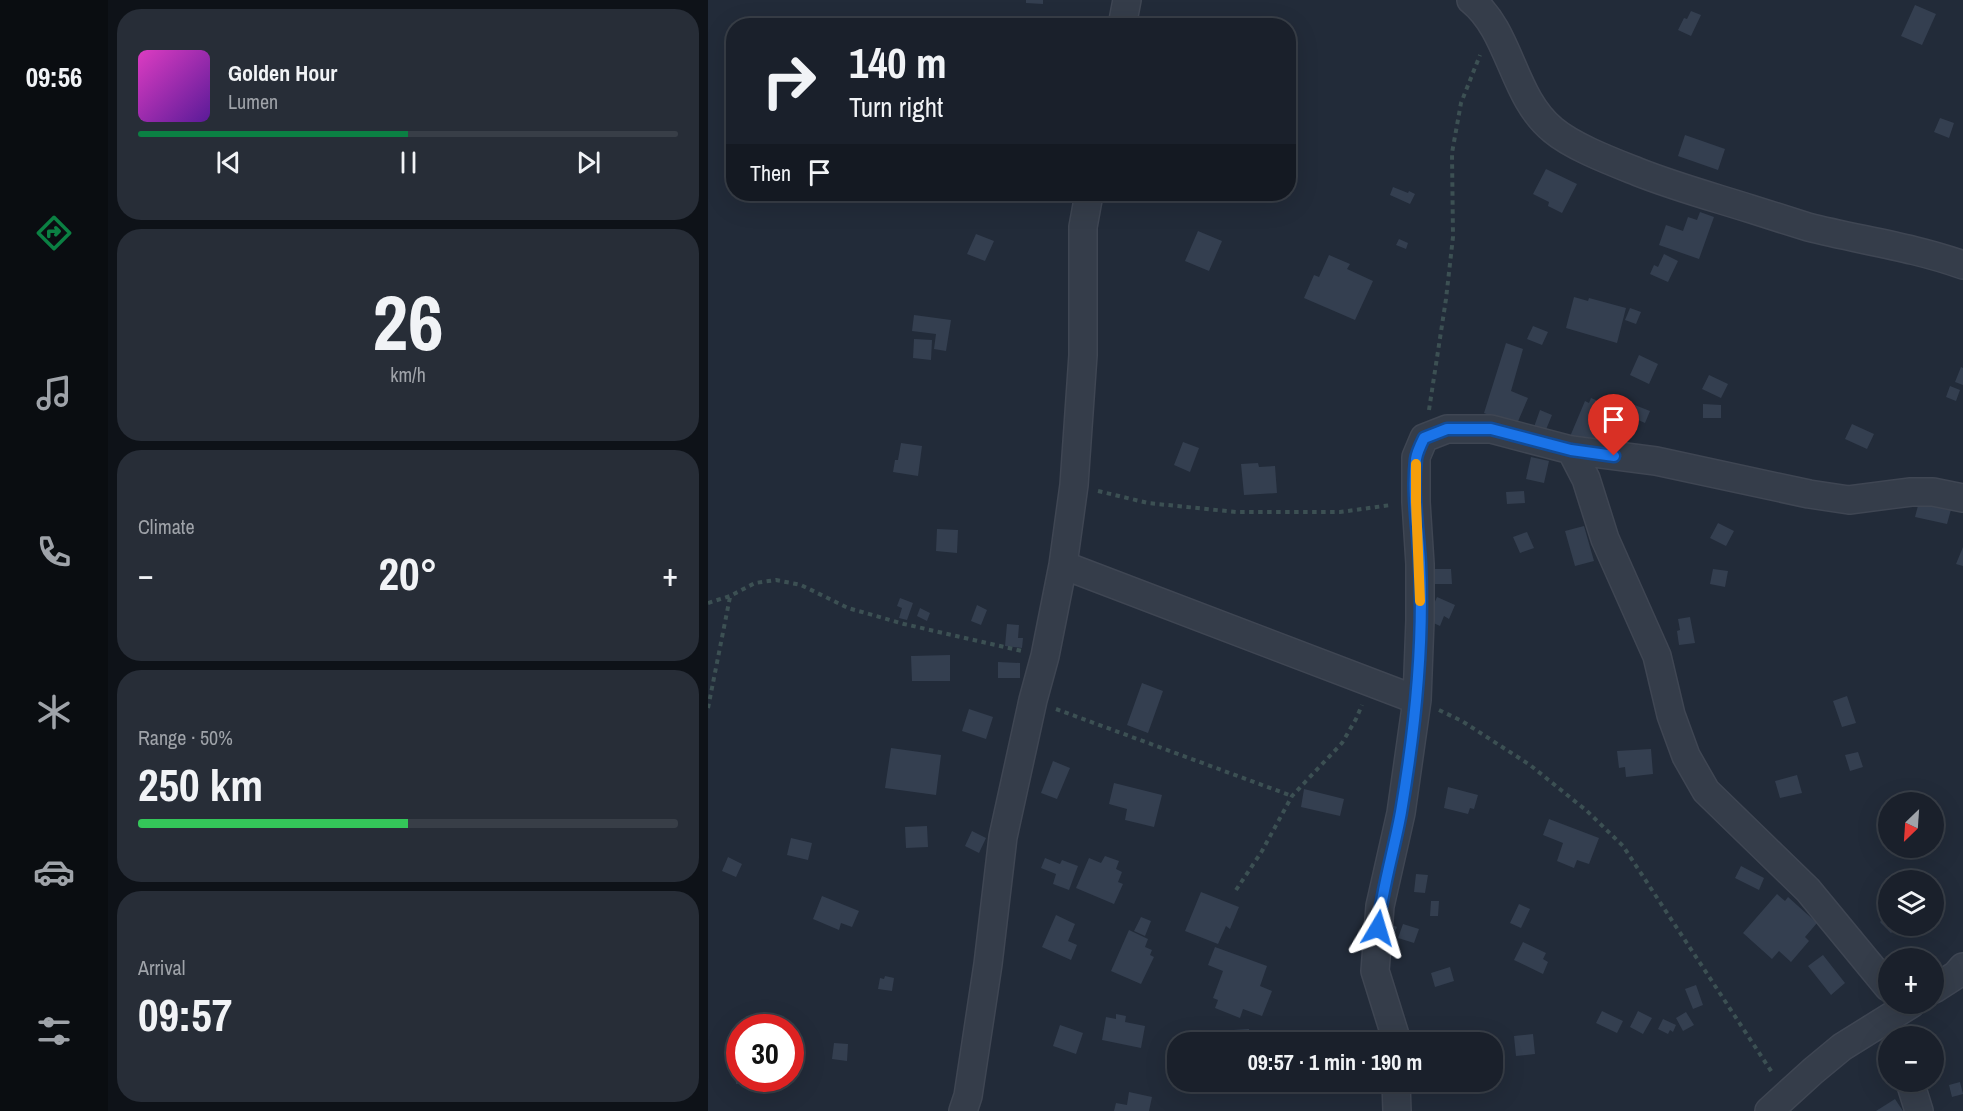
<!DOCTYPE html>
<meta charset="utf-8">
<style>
body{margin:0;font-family:"Archivo Narrow",sans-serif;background:#272d37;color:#f1f3f6;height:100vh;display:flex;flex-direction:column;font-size:22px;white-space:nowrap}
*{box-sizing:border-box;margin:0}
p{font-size:20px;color:#9fa3a9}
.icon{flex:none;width:33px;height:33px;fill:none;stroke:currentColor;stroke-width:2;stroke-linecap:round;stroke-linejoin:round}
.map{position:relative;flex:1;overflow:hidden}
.panel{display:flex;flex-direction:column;gap:9px;padding:9px;background:#0e1218;width:600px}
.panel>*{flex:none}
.guide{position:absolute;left:18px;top:18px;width:570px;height:183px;border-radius:24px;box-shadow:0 6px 24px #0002,0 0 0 2px #383e47;background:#1a202b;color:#f1f3f6;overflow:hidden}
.needle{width:39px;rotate:205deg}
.tools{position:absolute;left:1170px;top:792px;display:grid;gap:12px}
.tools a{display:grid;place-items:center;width:66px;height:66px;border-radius:50%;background:#1a202b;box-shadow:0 6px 24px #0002,0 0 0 2px #383e47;font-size:30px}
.speed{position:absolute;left:18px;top:1014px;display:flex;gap:12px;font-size:30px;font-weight:700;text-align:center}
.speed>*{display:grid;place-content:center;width:78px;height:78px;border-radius:50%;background:#1a202b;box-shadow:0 6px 24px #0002,0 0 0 2px #383e47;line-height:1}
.speed .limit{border:9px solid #d22;background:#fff;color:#111}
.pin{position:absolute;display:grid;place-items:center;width:51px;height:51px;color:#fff;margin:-62px -26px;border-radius:50% 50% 50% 0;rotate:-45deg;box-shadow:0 0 6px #0007}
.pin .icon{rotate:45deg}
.me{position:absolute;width:66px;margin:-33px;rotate:7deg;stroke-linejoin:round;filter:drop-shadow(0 0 4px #0008)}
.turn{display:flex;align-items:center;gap:21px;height:126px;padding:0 24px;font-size:27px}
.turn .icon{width:78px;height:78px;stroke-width:2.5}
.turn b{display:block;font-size:42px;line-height:51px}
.then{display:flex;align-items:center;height:57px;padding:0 24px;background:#0003;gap:12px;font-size:22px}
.big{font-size:45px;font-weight:700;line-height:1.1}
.panel .card{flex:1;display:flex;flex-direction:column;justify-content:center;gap:9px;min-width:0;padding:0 21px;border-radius:24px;background:#272d37}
.panel .dial{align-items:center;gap:0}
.dial b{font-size:78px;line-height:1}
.song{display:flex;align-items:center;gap:18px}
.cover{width:72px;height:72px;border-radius:9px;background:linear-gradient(135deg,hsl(310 70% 55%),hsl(270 70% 35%))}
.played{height:6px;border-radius:3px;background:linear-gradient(90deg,#0b8043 50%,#383e47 50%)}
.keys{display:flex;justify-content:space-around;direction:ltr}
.heat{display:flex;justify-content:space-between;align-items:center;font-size:33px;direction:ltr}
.charge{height:9px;border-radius:4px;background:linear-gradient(90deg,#34c759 50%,#383e47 0)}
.trip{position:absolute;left:459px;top:1032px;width:336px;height:60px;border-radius:24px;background:#1a202b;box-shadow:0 6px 24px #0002,0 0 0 2px #383e47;font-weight:700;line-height:60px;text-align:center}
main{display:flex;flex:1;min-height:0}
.tabs{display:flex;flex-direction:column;width:108px;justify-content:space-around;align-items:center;background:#0a0d11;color:#9fa3a9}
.tabs .icon{width:42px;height:42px}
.tabs .selected{color:#0b8043}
.tabs b{font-size:27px;color:#f1f3f6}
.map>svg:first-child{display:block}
.building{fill:#343f50}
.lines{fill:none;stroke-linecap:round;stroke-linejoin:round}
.minor-casing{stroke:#3f4653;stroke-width:30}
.path{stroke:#3c5053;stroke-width:4;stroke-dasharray:4.5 4.5;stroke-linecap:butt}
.minor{stroke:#353d4a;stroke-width:27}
.route-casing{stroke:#114b97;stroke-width:15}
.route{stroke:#1a73e8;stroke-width:10}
.slow{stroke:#f59e0b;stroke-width:10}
</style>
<main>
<nav class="tabs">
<b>09:56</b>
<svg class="icon selected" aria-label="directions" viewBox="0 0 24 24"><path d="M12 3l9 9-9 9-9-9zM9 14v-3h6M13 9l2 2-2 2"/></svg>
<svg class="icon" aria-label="music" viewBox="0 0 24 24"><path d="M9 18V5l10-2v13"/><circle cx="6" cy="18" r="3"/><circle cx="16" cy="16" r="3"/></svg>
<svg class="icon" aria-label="phone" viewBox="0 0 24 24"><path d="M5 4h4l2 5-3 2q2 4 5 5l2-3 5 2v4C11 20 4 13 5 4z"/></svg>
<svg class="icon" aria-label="climate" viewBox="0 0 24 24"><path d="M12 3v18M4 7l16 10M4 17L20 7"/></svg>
<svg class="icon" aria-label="car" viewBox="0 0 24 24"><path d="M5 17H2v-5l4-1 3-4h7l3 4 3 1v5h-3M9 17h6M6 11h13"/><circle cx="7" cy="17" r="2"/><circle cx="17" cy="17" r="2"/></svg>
<svg class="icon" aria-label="filters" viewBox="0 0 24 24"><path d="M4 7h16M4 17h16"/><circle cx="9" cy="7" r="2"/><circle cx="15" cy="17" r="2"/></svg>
</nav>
<section class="panel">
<div class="card">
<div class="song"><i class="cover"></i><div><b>Golden Hour</b><p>Lumen</p></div></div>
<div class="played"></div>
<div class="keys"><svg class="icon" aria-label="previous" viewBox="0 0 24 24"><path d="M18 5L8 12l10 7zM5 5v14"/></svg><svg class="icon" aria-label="pause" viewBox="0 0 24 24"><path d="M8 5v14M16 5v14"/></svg><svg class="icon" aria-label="next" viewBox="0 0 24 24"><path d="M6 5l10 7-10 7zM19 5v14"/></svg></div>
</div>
<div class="card dial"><b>26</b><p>km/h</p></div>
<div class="card"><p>Climate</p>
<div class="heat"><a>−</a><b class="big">20°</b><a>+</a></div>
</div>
<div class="card"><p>Range · 50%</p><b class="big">250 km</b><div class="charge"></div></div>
<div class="card"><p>Arrival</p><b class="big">09:57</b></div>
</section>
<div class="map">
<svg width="1255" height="1111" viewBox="0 0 1255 1111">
<rect width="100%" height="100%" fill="#222b39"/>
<path class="building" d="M318,0H335V4L318,3Z
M1207,5L1228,14L1214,45L1193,36Z
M983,11L993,15L983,36L970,30L976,18L979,19Z
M380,17H395V26H380Z
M1232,118L1246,123L1241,138L1226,132Z
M977,135L1017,149L1010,170L970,156Z
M838,169L869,184L854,213L840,206L841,202L825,194Z
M685,187L700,193L701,191L707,194L702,204L682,195Z
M992,212L1006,217L991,259L951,245L958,225L975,231L980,217L989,220Z
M490,231L514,241L501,271L477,261Z
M268,234L286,241L277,261L259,254Z
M691,239L700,243L698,249L688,245Z
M956,254L970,261L960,282L942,274L946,265L950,267Z
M621,255L642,264L639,269L665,281L647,320L596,298L606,275L611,277Z
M866,297L880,301L881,298L918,308L909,343L858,328Z
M922,308L933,312L928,324L917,320Z
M206,315L243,320L238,351L226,349L228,334L204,331Z
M825,326L840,332L834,345L819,339Z
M206,339L224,340L223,360L205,358Z
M798,343L815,349L803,391L820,398L808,426L776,413Z
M931,355L950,364L941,384L922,375Z
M1253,367L1255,368V385L1247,382Z
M1001,375L1020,384L1013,398L994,389Z
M1242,386L1252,390L1248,401L1238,397Z
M883,398L908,409L892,453L861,439L877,401L881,403Z
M924,404L942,411L937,423L919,415Z
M995,404L1013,405V418H995Z
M832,410L844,415L837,432L826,427Z
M1144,424L1166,434L1159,449L1137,439Z
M475,442L491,448L482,472L466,465Z
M193,443L214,446L210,476L185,472L187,460H190Z
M823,457L841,461L836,483L818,479Z
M550,463L551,467L567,466L569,493L536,495L533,464Z
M816,491L817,503L799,504L798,492Z
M1212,498L1244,506L1239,524L1207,517Z
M1010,523L1026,531L1018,546L1002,538Z
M876,526L886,561L867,566L857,531Z
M229,529L250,530L249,553L228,551Z
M819,532L826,548L812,553L805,537Z
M1255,547V566L1248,564Z
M725,569H743L744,584H726Z
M1005,569L1020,571L1017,587L1002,584Z
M729,597L747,605L741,619L736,616L732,626L719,620Z
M192,598L205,603L199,620L191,618L194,608L189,606Z
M269,605L279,610L273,625L263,621Z
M212,608L222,613L219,621L209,616Z
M982,617L987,643L971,645L969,631L972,630L970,619Z
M299,624L311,625L310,638H315L314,648L297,646Z
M242,655V681H204L203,656Z
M290,662L312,663V678H290Z
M434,683L455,691L440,733L419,725Z
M1139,696L1148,723L1134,727L1125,701Z
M261,709L285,717L278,739L254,731Z
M183,748L233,755L228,795L177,788Z
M943,749L945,774L918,777L917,767L911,768L909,751Z
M1150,752L1155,767L1142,771L1137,755Z
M345,761L362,768L349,799L333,793Z
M1089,775L1094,793L1072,798L1067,781Z
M406,783L454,795L446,827L417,820L419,809L401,804Z
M740,787L770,795L766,809L762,808L760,814L736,808Z
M596,789L636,799L632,816L593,807Z
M841,819L891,838L881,864L869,860L866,868L849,861L855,843L835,835Z
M219,826L220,847L198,848L197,827Z
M264,831L278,838L271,853L257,846Z
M83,838L104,843L100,860L79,855Z
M397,856L411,861L408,869L414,872L410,882L415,884L406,904L368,888L381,858L393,863Z
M20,857L34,864L28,877L14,871Z
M337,858L352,864L354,860L370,866L361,890L345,884L348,874L333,868Z
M1033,866L1056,878L1051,890L1027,878Z
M708,874L720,875L717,893L706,892Z
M493,892L531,907L522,929L518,926L510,944L477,931Z
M1069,894L1077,901L1080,897L1109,923L1097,937L1101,941L1083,962L1071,951L1064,959L1035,933Z
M114,896L151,911L144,927L133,923L131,930L105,919Z
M723,901H731L730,916H722Z
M811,904L822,909L813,928L802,923Z
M1180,914V926H1191L1183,933L1172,922Z
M348,915L367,924L360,941L369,945L363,960L334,947Z
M433,917L443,921L437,936L426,931Z
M678,922L689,927L685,937L674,932Z
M695,924L711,929L706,943L690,938Z
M421,930L440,939L437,947L444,950L442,955L446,957L433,984L403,971Z
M815,942L838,953L835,959L840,962L835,974L806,960Z
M507,947L559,966L552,986L564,991L554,1016L535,1009L532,1018L507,1008L510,1000L505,998L515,971L500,965Z
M1115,955L1137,983L1123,995L1100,966Z
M742,967L746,981L727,987L723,973Z
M177,976L186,978L184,991L170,989L172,978L176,979Z
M988,985L995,1005L985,1009L977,989Z
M894,1011L915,1021L909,1033L888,1023Z
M930,1011L944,1018L935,1034L922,1027Z
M978,1012L986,1025L975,1031L968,1018Z
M408,1014L418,1016L417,1022L437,1026L433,1048L394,1040L398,1017L408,1019Z
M955,1019L968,1025L965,1032L962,1030L960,1034L950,1029Z
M352,1025L375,1033L368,1054L345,1046Z
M541,1029L542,1042H509V1031Z
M825,1034L827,1054L808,1056L806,1036Z
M126,1043L140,1044L139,1061L124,1059Z
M32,1065V1078H45L46,1082L28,1084L27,1066Z
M1252,1082L1255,1094L1244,1097L1241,1085Z
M421,1092L444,1097L441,1111H406L408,1103L419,1105Z
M1187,1099L1195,1111H1168Z"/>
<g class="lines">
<g class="minor-casing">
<path id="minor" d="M763,0C803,32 804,97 845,130C865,147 905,162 930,172C968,187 1005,197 1043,209C1062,215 1081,221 1100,227C1151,240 1205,247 1255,265
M414,26L419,0
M863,450L878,479L897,539L949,656L963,715L978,756L998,791L1100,890L1180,987
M355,565L709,700
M1226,989L1248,975L1255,967
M688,1042L687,1035L667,971L672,906L693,813L709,700L712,620V564L708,502V457L716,438L739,429H783L863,450L948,461L1101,494L1141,500L1203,492H1225L1255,498
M688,1082L689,1111
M1202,1082L1211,1111
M255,1111L260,1096L280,964L295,837L325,700L337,656L355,565L366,485L375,355V227L381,194
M1061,1111L1105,1071L1134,1047L1203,1004"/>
</g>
<path class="path" d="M721,410L738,299L745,237L744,153L753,103L772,55
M390,491L440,503L528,512H632L683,505
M0,603L22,596L47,583L68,580L93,585L140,608L196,624L314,651
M0,708L22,597
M348,709L584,796
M731,710L754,721L822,765L879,811L915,846L1065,1074
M528,890L554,851L584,796L634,743L648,719L654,705"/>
<use href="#minor" class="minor"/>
</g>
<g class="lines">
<g class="route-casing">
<path id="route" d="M670,928C674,888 686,851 693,812C707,730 716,646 712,563C710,529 704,493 708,459C709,452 713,444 716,438L739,429H783L863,450L906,456"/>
</g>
<use href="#route" class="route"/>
<path class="slow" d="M708,464V502L712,601"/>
</g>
</svg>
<div class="tools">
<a><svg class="needle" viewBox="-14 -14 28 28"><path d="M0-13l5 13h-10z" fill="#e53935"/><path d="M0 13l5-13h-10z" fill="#9fa3a9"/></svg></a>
<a><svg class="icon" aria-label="layers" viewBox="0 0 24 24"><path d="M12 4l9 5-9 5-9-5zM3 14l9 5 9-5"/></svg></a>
<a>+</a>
<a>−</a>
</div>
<div class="speed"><div class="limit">30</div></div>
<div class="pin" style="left:906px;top:456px;background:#d93025"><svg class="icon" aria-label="arrive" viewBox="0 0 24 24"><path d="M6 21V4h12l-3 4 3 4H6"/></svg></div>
<svg class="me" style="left:670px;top:928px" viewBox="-20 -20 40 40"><path d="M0-17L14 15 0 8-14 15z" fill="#1a73e8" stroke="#fff" stroke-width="4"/></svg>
<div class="trip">09:57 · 1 min · 190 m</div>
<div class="guide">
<div class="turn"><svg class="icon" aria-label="right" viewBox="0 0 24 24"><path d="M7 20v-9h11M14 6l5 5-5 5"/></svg><div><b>140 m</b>Turn right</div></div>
<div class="then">Then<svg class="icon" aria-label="arrive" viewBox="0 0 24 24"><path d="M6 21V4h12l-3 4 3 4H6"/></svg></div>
</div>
</div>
</main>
